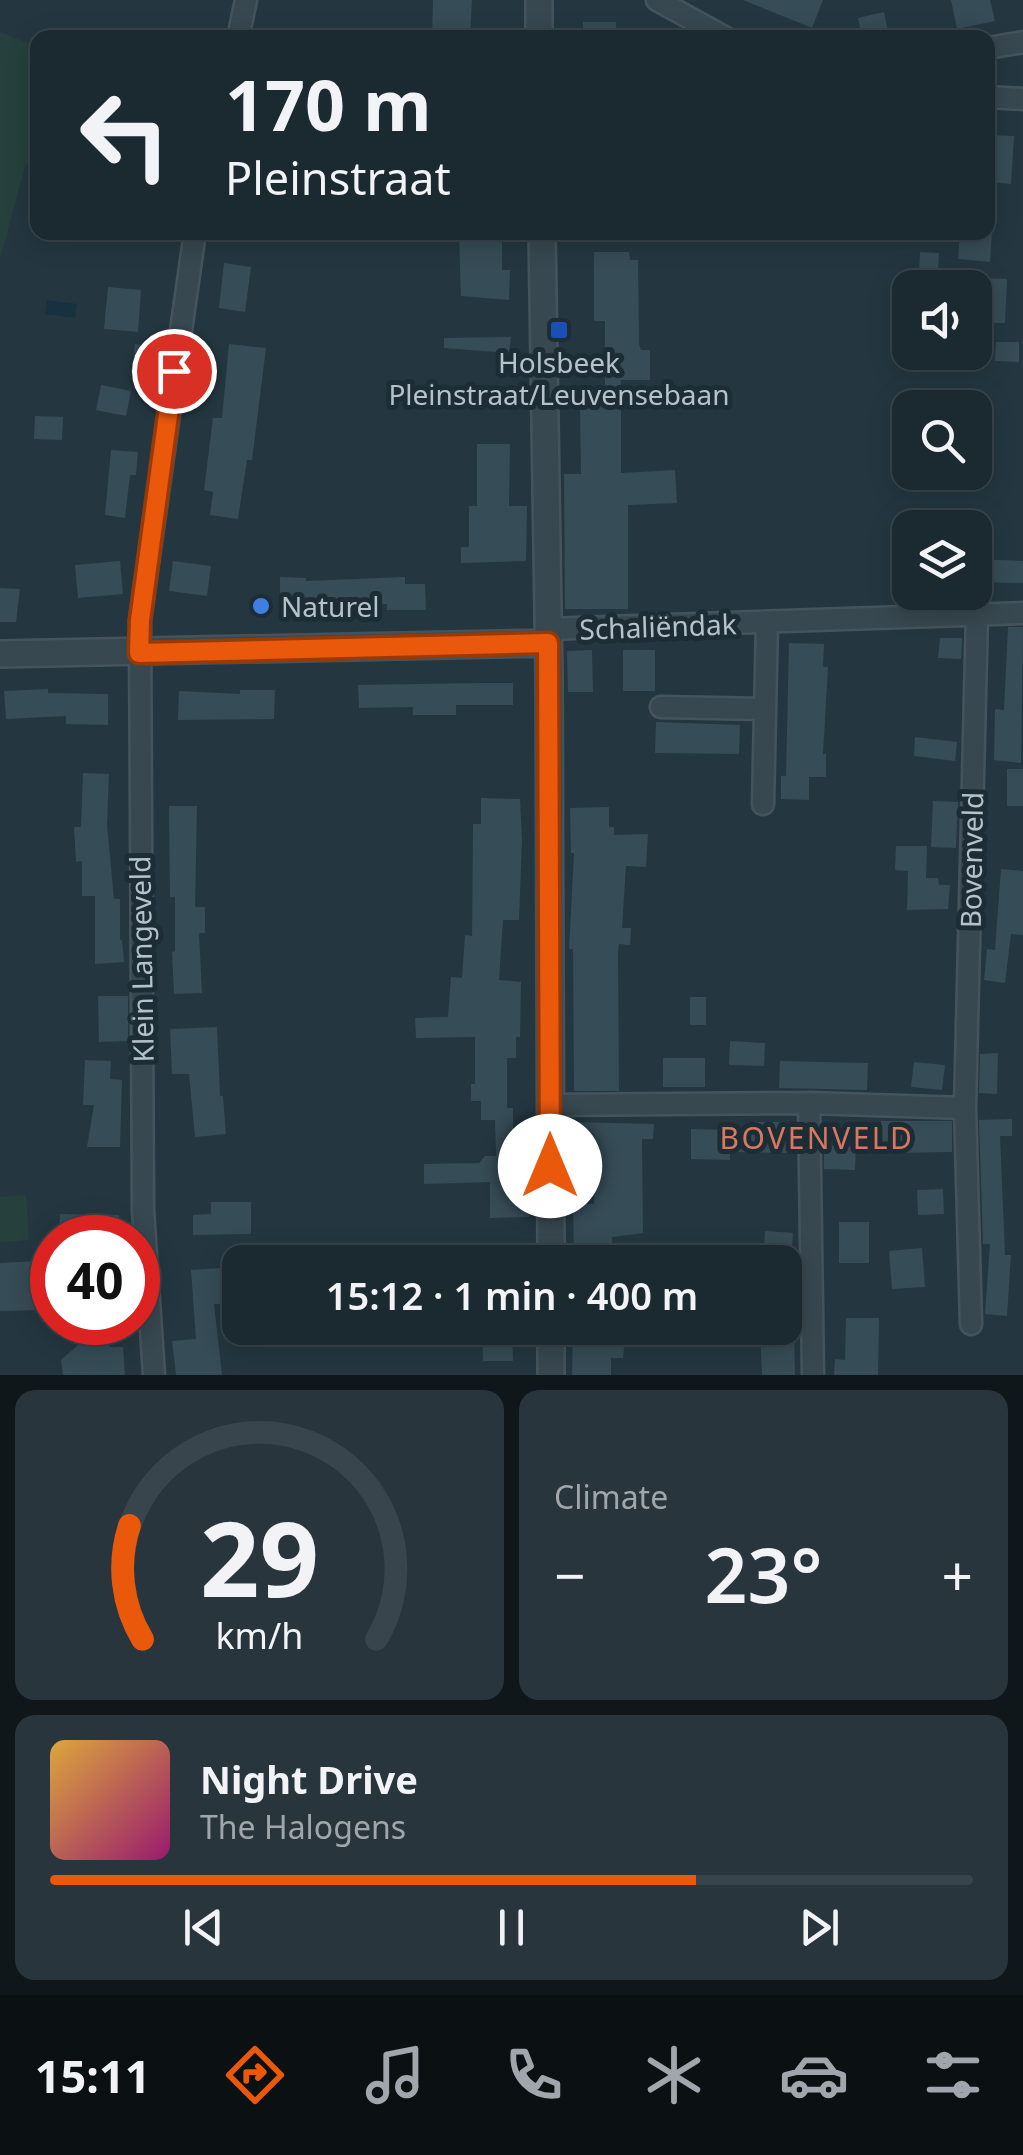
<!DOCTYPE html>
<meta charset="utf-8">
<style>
body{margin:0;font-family:"Noto Sans",sans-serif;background:#28353c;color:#f1f3f6;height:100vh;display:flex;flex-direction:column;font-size:38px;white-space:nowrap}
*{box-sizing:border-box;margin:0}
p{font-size:32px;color:#a0a6ab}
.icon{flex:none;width:55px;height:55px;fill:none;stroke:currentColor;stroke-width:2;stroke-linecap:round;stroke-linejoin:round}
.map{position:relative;height:1375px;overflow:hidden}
.details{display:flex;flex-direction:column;gap:15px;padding:15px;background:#0f171a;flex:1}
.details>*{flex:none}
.hud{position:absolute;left:30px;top:30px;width:965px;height:210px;border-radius:20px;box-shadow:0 5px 25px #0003,0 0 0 2px #39454c;background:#1b2930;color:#f1f3f6;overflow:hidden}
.fabs{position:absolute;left:892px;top:270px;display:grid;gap:20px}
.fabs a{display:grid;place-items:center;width:100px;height:100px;border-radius:20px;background:#1b2930;box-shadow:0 5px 25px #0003,0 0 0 2px #39454c;font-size:50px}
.speed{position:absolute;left:30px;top:1215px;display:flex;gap:20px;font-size:50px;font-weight:700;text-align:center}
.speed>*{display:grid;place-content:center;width:130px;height:130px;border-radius:50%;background:#1b2930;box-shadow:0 5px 25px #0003,0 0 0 2px #39454c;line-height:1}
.speed .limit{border:15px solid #d22;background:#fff;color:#111}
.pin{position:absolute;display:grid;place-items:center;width:85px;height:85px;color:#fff;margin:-42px;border:5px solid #fff;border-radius:50%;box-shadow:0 2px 10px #0007}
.me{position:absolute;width:110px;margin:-55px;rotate:0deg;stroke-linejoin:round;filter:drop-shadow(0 0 8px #0008)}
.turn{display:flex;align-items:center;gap:35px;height:210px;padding:0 30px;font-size:45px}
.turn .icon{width:130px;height:130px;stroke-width:2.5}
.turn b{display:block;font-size:70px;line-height:85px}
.big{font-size:75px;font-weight:600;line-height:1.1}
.details .tile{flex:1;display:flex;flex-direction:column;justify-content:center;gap:15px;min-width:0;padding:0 35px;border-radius:20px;background:#28353c}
.details .dial{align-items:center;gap:0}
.dial svg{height:260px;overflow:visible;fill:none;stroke:#39454c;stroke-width:7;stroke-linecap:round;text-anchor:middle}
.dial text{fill:#f1f3f6;stroke:none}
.song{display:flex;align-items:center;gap:30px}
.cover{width:120px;height:120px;border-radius:15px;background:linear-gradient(135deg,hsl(40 70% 55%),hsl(320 70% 35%))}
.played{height:10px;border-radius:5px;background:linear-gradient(90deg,#ea580c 70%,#39454c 70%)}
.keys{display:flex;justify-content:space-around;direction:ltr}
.heat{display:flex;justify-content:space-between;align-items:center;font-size:55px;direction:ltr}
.details .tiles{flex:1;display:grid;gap:15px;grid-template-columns:1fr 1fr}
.tile:last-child{grid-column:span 2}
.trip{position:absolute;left:222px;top:1245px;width:580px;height:100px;border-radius:20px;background:#1b2930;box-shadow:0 5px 25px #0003,0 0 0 2px #39454c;font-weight:600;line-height:100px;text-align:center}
.tab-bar{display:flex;height:160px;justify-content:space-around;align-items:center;background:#0b1013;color:#a0a6ab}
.tab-bar .icon{width:70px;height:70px}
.tab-bar .selected{color:#ea580c}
.tab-bar b{font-size:45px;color:#f1f3f6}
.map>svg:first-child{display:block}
.green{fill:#26413d}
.water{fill:#17313e}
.building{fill:#364c56}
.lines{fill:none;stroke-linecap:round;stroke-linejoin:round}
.minor-casing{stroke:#45545c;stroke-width:25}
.tertiary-casing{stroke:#45545c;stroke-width:30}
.minor{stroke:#384850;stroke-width:20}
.tertiary{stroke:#384850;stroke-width:25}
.route-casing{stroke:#983908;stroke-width:25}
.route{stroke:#ea580c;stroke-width:18}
.transit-dot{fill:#1a4fb4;stroke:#1d2d35;stroke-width:4}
.shop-dot{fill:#3f7fe0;stroke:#1d2d35;stroke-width:4}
.labels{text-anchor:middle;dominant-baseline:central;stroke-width:10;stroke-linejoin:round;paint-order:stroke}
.poi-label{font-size:28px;fill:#b5c2ca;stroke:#1d2d35}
.street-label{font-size:28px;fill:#b5c2ca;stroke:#1d2d35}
.neighbourhood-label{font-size:30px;letter-spacing:2.5px;fill:#d87762;stroke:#1d2d35}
</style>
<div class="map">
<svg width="1023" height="1375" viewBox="0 0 1023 1375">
<rect width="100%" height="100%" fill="#243740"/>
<path class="green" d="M0,32L38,47L37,165L26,163L0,259Z
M26,1195L29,1240L0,1242V1197Z"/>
<path class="water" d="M47,300L77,304L75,318L45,314Z"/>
<path class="building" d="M433,0H472L470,38H432Z
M743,0H823L812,28Z
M951,0H990L995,21L957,29Z
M884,12L889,36L862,38L858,18Z
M583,22H616V38H583Z
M988,135L1014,136L1011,184L988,182Z
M466,232H502V270H510L509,300L461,296L459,237H465Z
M960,232H992L990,262L958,259Z
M594,252H629L630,260H638L639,344L641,350H650V380H621V473L675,470L677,503L628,505V609H565L564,474H581L580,406H605V321H594Z
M920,252L939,253L938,274L919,273Z
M224,263L251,267L245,312L219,308Z
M980,278L1007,279L1005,323H978Z
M108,287L141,290L138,332L104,329Z
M511,337L509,353L444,348V338Z
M996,342H1019V362L995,361Z
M135,344L158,347L154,376L131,373Z
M229,344L266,348L252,460H247L238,519L210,515L213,492L204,490L213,418H222Z
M101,385L131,391L126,416L96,410Z
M35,416L63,417L62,440L34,439Z
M477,444H510L509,506H527L526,561L461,563V547H469V506H477Z
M111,450L138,452L136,475H130L125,518L105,515Z
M975,559L1023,561V583L975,582Z
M120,561L123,594L78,598L75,565Z
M173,561L211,566L207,596L169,591Z
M280,577L306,578V581L405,577V584H425L426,610H387V604L285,607L284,594H280Z
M0,588L20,589L16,622H0Z
M1008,627H1023L1021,763L994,760L995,709L1004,710Z
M940,638H962L961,659L938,658Z
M789,643L824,644L823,667H828L823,754H826V777H809V800L781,799V776H786Z
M592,650L593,692H568L567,651Z
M623,650H655V691H623Z
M479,683H513V705H456V715H413V707L359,708L358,685Z
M48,689V693L108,694V725L66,724V716L6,719L4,691Z
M240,690H275L274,719L178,720L179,691L240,694Z
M656,722L740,725L739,754L655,753Z
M915,737L957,742L955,761L914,756Z
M1007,769H1023V806H1007Z
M83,773L109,774L107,825L114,899H120V940H122L124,962L95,964V896H82V861L76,862L74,827H81Z
M481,798L520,799L522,840L519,920H503L499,980L521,982L520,1037H516V1058H507V1108H513V1147H521L522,1162H528L529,1217L490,1218V1182L424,1184V1164L479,1163L485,1156H496L495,1120H481V1101H471V1084H475V1037L416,1038L415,1018L448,1017L451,977L462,978L465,935L472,936L473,824H481Z
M933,801L958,802L956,848L931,847Z
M169,806H197L195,907H205V933H199L202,993L174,994L172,952L175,951V897H170Z
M609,807V827H614V835L648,834L646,867L626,866L622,928H631L630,945L619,944L618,952L619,1091H574L573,949H569L574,853H571L570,808Z
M896,846H927L926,878H938L939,885H950L948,909L907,910L908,871L895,870Z
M1001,869L1023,871V935L1011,934L1005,983L984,980L987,949L995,950Z
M98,996H128V1041L99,1042Z
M690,997H706V1025H690Z
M217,1027L220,1096H223L226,1134L195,1137L189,1074H172L170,1029Z
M730,1041L765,1043L764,1066L729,1065Z
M998,1053L997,1094L979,1093L980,1054Z
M663,1058H705V1087H663Z
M85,1060L111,1061L110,1079L122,1080L120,1147H87L94,1105H83Z
M780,1061L868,1063L867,1090L779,1088Z
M914,1062L945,1065L942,1090L911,1087Z
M1012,1119V1136H1000L1005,1255H1011L1007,1316L985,1314L990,1244H983L979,1120Z
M881,1121H952V1152L881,1153Z
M574,1122L654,1124L653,1139H642L643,1233L612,1237V1262H574L573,1204H594L595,1166H573Z
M755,1122H792L791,1153L730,1152V1160L691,1159V1129L755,1131Z
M824,1145L856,1147L855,1170L824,1169Z
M943,1189L944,1214L918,1215L917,1190Z
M211,1202H251V1234L193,1235V1215L211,1214Z
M60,1214L119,1215V1238H59Z
M839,1222H869V1263H839Z
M765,1231L793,1233L792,1250L764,1249Z
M922,1248L925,1287L892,1289L889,1251Z
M36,1261L39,1310L0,1311V1263Z
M222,1268L224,1304H214L222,1375H176L172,1341L196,1339L191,1270Z
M846,1318H879L878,1375H834L835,1359L845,1360Z
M482,1328H512L513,1361H483Z
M573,1328H626L623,1358H611V1375H572Z
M760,1328H794L795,1375H762Z
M96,1329L110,1347H123L125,1375H63L61,1360Z"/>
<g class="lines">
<g class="minor-casing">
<path id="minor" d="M657,0L726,38
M238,38L246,0
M988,48L1023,42
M988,97L1023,99
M548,629L1023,613
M661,707L765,709
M763,804L767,622
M809,1103L813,1375
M550,1105L809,1103L965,1108
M971,1324L965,1108L977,613
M154,1375L143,1210L140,620L195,232"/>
</g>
<g class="tertiary-casing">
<path id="tertiary" d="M539,0V38
M542,232L549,676L551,1262
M0,654L548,643
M551,1328V1375"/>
</g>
<use href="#minor" class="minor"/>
<use href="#tertiary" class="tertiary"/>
</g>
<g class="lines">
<g class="route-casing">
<path id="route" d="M174,371L140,620L139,653L548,643L550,1166"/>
</g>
<use href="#route" class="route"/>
</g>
<rect class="transit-dot" x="549" y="320" width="20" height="20" rx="5"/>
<circle class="shop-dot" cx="261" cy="606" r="10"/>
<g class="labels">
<g class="poi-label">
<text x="559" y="362">Holsbeek<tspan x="559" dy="32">Pleinstraat/Leuvensebaan</tspan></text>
<text x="281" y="606" text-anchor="start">Naturel</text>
</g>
<g class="street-label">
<text transform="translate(658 626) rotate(-2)">Schaliëndak</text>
<text transform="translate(971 860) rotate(-89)">Bovenveld</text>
<text transform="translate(141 959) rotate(-91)">Klein Langeveld</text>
</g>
<g class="neighbourhood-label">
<text x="817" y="1137">BOVENVELD</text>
</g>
</g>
</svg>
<div class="fabs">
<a><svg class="icon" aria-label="sound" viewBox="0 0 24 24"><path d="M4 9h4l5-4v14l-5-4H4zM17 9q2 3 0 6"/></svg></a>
<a><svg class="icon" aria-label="search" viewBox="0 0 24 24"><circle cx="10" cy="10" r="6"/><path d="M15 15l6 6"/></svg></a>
<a><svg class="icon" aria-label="layers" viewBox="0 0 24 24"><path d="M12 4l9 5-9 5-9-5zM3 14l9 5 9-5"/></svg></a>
</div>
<div class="speed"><div class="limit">40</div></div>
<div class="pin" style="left:174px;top:371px;background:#d93025"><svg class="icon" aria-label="arrive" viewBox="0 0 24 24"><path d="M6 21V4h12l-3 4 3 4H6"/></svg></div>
<svg class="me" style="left:550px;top:1166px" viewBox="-20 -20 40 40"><circle r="19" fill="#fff"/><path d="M0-13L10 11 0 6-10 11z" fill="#ea580c"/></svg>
<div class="trip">15:12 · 1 min · 400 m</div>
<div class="hud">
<div class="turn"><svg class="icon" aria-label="left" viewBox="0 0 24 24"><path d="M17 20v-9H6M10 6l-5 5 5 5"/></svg><div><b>170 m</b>Pleinstraat</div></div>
</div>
</div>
<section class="details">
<div class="tiles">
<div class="tile dial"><svg viewBox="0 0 100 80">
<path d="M14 69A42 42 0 1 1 86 69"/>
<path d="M14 69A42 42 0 0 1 10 34" stroke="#ea580c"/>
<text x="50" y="56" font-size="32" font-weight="700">29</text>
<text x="50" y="72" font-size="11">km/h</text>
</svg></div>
<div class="tile"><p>Climate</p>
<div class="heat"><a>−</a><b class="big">23°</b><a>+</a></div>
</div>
<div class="tile">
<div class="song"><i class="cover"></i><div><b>Night Drive</b><p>The Halogens</p></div></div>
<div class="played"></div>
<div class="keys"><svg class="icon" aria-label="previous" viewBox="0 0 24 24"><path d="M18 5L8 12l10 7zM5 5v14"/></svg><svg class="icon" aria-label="pause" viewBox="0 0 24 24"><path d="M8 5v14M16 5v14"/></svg><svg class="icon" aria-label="next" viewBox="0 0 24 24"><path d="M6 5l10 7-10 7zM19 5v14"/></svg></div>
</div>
</div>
</section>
<nav class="tab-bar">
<b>15:11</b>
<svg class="icon selected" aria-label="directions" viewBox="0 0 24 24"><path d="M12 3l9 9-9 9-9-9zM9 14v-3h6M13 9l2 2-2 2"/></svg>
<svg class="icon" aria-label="music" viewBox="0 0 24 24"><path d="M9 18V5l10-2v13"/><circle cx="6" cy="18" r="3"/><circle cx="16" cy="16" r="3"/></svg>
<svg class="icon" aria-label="phone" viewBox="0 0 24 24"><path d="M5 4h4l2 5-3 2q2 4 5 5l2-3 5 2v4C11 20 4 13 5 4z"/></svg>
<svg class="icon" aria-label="climate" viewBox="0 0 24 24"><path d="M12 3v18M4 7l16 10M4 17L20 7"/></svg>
<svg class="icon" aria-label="car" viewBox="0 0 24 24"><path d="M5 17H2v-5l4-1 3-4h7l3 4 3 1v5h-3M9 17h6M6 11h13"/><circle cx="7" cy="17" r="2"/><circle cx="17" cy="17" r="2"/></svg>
<svg class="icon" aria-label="filters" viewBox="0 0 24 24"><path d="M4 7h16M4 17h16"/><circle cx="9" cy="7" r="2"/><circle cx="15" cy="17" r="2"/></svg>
</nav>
